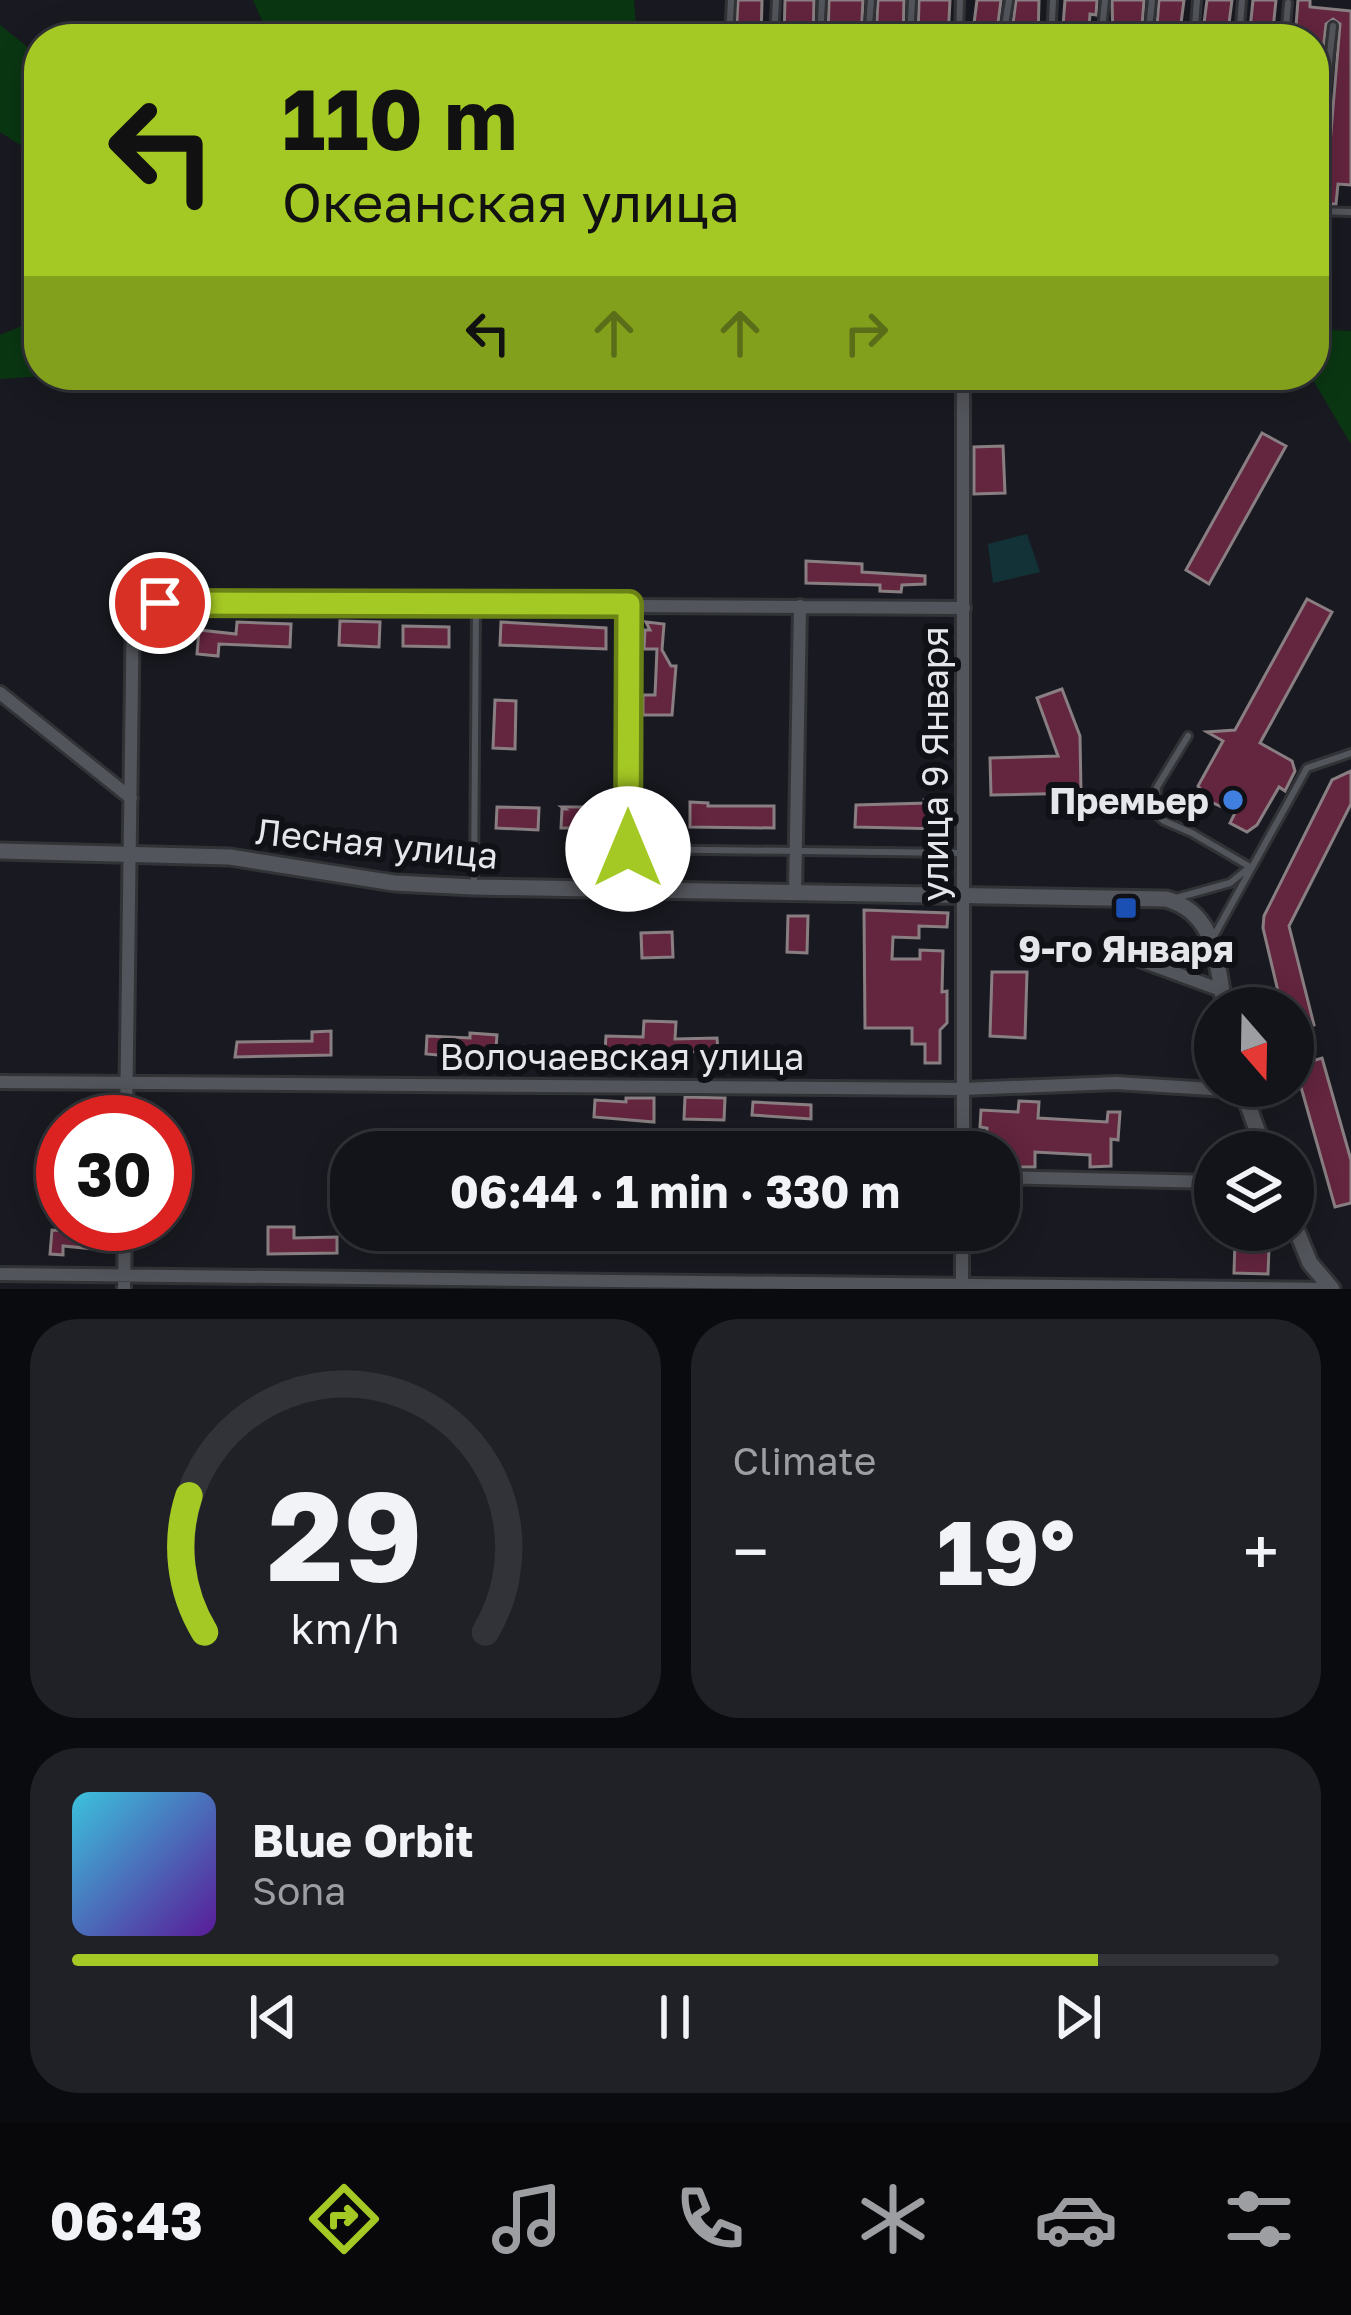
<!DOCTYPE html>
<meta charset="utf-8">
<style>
body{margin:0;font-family:"Golos Text",sans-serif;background:#202126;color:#f1f3f6;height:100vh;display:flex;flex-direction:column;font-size:45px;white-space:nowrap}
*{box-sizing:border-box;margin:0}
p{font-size:39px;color:#9d9ea2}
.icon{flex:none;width:66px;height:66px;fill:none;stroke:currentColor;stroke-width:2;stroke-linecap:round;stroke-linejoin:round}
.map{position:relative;height:1289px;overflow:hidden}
.details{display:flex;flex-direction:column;gap:30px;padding:30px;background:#0a0b0e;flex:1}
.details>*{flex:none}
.hud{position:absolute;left:24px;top:24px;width:1305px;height:366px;border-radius:48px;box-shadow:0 6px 30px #0003,0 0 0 3px #323338;background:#a4c824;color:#111;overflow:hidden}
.needle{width:78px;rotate:160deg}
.controls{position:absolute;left:1194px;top:987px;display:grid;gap:24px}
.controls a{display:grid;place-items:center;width:120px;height:120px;border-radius:50%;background:#131419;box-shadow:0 6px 30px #0003,0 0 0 3px #323338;font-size:60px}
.speed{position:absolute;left:36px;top:1095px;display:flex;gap:24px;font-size:60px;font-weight:700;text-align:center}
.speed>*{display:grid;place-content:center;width:156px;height:156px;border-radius:50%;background:#131419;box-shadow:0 6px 30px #0003,0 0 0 3px #323338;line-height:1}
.speed .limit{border:18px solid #d22;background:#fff;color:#111}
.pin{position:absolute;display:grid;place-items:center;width:102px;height:102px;color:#fff;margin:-51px;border:6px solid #fff;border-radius:50%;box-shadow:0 3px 12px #0007}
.me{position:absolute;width:132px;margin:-66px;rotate:0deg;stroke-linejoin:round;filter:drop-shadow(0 0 9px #0008)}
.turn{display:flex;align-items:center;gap:42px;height:252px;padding:0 60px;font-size:54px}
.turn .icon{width:156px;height:156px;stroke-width:2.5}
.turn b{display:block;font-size:84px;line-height:102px}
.lanes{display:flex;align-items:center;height:114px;padding:0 60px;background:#0003;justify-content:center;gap:60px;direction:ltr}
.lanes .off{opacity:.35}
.big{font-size:90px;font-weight:700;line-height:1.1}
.details .tile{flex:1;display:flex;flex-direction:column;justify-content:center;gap:18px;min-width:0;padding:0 42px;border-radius:48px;background:#202126}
.details .dial{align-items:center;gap:0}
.dial svg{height:312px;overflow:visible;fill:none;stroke:#323338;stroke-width:7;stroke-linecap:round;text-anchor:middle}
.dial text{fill:#f1f3f6;stroke:none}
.song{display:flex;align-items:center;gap:36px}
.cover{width:144px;height:144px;border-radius:18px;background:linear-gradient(135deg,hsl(190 70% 55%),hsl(270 70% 35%))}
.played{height:12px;border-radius:6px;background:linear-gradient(90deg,#a4c824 85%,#323338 85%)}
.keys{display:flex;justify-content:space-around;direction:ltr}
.heat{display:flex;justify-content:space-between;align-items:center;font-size:66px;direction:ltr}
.details .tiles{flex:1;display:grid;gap:30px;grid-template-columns:1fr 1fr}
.tile:last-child{grid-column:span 2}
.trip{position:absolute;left:330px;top:1131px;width:690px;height:120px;border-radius:48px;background:#131419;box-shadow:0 6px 30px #0003,0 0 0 3px #323338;font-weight:700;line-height:120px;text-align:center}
.menu{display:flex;height:192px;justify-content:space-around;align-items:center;background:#08080a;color:#9d9ea2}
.menu .icon{width:84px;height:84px}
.menu .current{color:#a4c824}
.menu b{font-size:54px;color:#f1f3f6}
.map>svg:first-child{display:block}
.green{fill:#0a3712}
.water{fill:#133238}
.building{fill:#64253e;stroke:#897f82;stroke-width:3}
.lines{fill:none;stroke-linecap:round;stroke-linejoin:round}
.service-casing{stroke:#323337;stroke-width:12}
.minor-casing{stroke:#323337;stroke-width:18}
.tertiary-casing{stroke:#323337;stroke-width:21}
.service{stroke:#53555c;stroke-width:6}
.minor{stroke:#53555c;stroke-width:12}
.tertiary{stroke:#53555c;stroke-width:15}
.route-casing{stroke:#6b8217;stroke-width:30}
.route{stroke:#a4c824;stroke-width:21}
.shop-dot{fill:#3f7fe0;stroke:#101117;stroke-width:4.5}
.transit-dot{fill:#1a4fb4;stroke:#101117;stroke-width:4.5}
.labels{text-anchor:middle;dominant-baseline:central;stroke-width:12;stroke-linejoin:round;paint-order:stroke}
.street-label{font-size:36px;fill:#e5e6ea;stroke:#101117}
.poi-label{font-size:36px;font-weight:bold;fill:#e5e6ea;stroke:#101117;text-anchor:end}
</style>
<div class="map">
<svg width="1351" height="1289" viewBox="0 0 1351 1289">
<rect width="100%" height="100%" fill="#191a21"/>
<path class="green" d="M253,0H634L637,39H256L264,25Z
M0,25L35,53L39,62V157L0,132Z
M39,319V375H58L0,379V335Z
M1314,329L1351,331V444L1310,375H1314Z"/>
<path class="water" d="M1027,534L1040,572L993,583L988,544Z"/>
<path class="building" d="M738,0H762L761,39H736Z
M785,0H814L813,39H784Z
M829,0H863L861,39H828Z
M878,0H904L903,39H876Z
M919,0H950L948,39H918Z
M977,0H1001L996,39H972Z
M1016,0H1039L1038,39H1011Z
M1065,0H1097L1096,15L1090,14L1088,39H1062Z
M1112,0H1144L1141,39H1113Z
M1159,0H1184L1179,39H1156Z
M1207,0H1232L1227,39H1202Z
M1253,0H1276L1272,39H1249Z
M1298,0H1310V7L1351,11V185L1338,184L1336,204H1325L1340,24L1333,19L1326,24L1314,130V39H1295Z
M1262,433L1286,446L1209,584L1186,570Z
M1003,446L1005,493L974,494V447Z
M806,561L862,564V572L925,576V584L902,585L901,592L880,591V585L806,583Z
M1307,599L1332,612L1260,743L1292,761L1295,771L1285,791L1279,787L1257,825L1247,832L1230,823L1235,813L1211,802L1198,786L1223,741L1207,732L1235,730Z
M340,621L380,622L379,647L339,645Z
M237,622L291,624L290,647L219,644L218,656L197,654L199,630L236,634Z
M501,622L606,628V649L500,645Z
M646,622L664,624L662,650L671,666H676L672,715H643V695H655L657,649H644L645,630H650Z
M403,626L449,627V647L403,646Z
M1062,689L1080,736L1081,793L991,795L990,758L1058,756L1037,698Z
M495,700L516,701L515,749L493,748Z
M1351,771V804L1289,926L1314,1025L1293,1031V1008H1282L1263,928L1264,916L1332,780Z
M925,800H943V829L855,827L856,805L927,803Z
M690,802L708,803V806H774V828L690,827Z
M497,807L539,808L538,830L496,828Z
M562,807H602L603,828H561L562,809H565Z
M864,910L948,913L947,927L919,926V938L893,937L892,959H920V950L943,951L942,992L947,991V1023L940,1030V1063H925V1044H912V1028H865Z
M788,916H808L807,953L787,952Z
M672,932L673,957L642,958L641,933Z
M992,972H1027L1025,1038L990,1036Z
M644,1021L676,1022L675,1039L717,1038L718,1053L626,1048L625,1052L605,1051L606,1036L643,1037Z
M331,1031V1055L235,1057L237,1042L312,1041V1032Z
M470,1033L497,1035L495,1060L426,1054L427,1036L470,1038Z
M1322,1058L1351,1160V1203L1335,1207L1295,1066Z
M685,1097L725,1098L724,1120L684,1119Z
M626,1098H654V1122L594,1117L595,1100L626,1102Z
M1019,1101L1039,1102L1038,1118L1107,1122L1108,1112H1120L1118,1140L1111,1139V1166L1090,1167V1155L1035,1152V1167H999V1152H986L987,1128L980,1127L981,1110L1018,1112Z
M753,1102L811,1105V1119L752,1115Z
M268,1227H294V1238L337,1237V1253L268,1254Z
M75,1229L97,1231L95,1249L63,1246V1255L50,1254L52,1230L78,1232Z
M630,1230H709L708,1246L630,1245Z
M1235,1240L1262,1241V1248H1269L1268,1274L1234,1273Z"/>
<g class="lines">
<g class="service-casing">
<path id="service" d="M729,39L731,0
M774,39L776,0
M820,39L822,0
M868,39L871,0
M910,39L912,0
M959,39L960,0
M1003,39L1009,0
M1051,39L1053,0
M1101,39L1105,0
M1148,39L1152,0
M1194,39L1197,0
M1239,39L1242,0
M1285,39L1288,3
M1314,199L1333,26
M1314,211L1351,212
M1314,258H1322
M628,849L961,853
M474,884L476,605
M1176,898L1230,883L1250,867L1192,833L1164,821L1155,813L1157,787L1188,736
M1214,936L1307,768L1351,753"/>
</g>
<g class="minor-casing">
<path id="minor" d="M0,693L131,798
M628,891L629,604
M795,893L800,606
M1126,955L1221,990
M0,1082L963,1089L1116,1083L1242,1091
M126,1122L133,603L964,608
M963,1152V375
M999,1177L1215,1182
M0,1274L1328,1289
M962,1288V1230
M124,1289L125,1224"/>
</g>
<g class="tertiary-casing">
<path id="tertiary" d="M0,851L230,857L394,883L474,887L1166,899C1217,913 1216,963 1225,1008
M1241,1086L1265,1152
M1293,1222L1310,1263L1332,1289"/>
</g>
<use href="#service" class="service"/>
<use href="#minor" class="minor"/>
<use href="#tertiary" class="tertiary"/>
</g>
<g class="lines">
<g class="route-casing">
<path id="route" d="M160,603L629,604L628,849"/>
</g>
<use href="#route" class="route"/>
</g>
<circle class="shop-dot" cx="1233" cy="800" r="12"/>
<rect class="transit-dot" x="1114" y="896" width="24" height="24" rx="6"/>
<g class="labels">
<g class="street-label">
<text transform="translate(934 764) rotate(-90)">улица 9 Января</text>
<text transform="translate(377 843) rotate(6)">Лесная улица</text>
<text x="622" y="1056">Волочаевская улица</text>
</g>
<g class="poi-label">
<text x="1209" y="800">Премьер</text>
<text x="1126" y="948" text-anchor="middle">9-го Января</text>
</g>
</g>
</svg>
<div class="controls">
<a><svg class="needle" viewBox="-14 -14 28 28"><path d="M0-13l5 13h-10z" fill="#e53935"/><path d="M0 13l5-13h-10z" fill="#9d9ea2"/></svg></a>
<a><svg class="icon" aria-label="layers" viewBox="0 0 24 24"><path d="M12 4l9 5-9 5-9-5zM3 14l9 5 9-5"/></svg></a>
</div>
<div class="speed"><div class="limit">30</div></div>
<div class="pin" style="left:160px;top:603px;background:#d93025"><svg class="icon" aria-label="arrive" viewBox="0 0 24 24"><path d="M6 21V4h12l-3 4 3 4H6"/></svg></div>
<svg class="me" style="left:628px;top:849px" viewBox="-20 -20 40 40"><circle r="19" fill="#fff"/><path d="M0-13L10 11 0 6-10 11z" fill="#a4c824"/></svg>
<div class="trip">06:44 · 1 min · 330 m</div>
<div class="hud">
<div class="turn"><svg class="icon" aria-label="left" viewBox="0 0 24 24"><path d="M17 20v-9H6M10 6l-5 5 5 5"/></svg><div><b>110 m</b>Океанская улица</div></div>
<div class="lanes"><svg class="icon" aria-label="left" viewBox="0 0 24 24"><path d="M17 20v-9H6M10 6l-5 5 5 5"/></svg><svg class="icon off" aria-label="ahead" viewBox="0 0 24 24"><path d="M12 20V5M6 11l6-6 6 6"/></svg><svg class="icon off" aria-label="ahead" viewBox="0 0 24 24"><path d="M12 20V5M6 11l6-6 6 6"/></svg><svg class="icon off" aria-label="right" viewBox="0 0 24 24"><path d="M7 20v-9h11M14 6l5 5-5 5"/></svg></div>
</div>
</div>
<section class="details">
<div class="tiles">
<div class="tile dial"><svg viewBox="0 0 100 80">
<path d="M14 69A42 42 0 1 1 86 69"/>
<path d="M14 69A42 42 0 0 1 10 34" stroke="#a4c824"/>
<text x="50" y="56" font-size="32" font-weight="700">29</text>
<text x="50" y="72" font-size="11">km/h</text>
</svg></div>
<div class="tile"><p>Climate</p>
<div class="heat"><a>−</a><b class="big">19°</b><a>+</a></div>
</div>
<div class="tile">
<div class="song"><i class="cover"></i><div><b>Blue Orbit</b><p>Sona</p></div></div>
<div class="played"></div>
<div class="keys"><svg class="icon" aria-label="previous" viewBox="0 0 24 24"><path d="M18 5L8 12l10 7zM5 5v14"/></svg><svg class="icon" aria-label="pause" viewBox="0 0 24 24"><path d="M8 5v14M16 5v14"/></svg><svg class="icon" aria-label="next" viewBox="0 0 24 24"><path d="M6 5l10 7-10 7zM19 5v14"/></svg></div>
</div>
</div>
</section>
<nav class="menu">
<b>06:43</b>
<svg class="icon current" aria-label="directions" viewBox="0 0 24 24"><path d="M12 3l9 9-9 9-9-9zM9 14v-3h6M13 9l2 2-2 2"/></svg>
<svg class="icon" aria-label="music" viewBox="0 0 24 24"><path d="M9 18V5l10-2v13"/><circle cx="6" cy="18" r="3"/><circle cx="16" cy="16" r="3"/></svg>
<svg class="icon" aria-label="phone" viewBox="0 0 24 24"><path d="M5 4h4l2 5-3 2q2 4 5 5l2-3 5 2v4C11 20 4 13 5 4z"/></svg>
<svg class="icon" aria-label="climate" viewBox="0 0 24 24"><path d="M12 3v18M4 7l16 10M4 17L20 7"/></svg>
<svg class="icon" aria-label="car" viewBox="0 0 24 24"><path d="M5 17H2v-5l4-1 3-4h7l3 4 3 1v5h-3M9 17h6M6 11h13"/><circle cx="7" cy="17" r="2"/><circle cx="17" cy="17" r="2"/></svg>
<svg class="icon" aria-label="filters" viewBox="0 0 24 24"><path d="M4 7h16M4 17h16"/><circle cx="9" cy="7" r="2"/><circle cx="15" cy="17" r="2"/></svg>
</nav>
